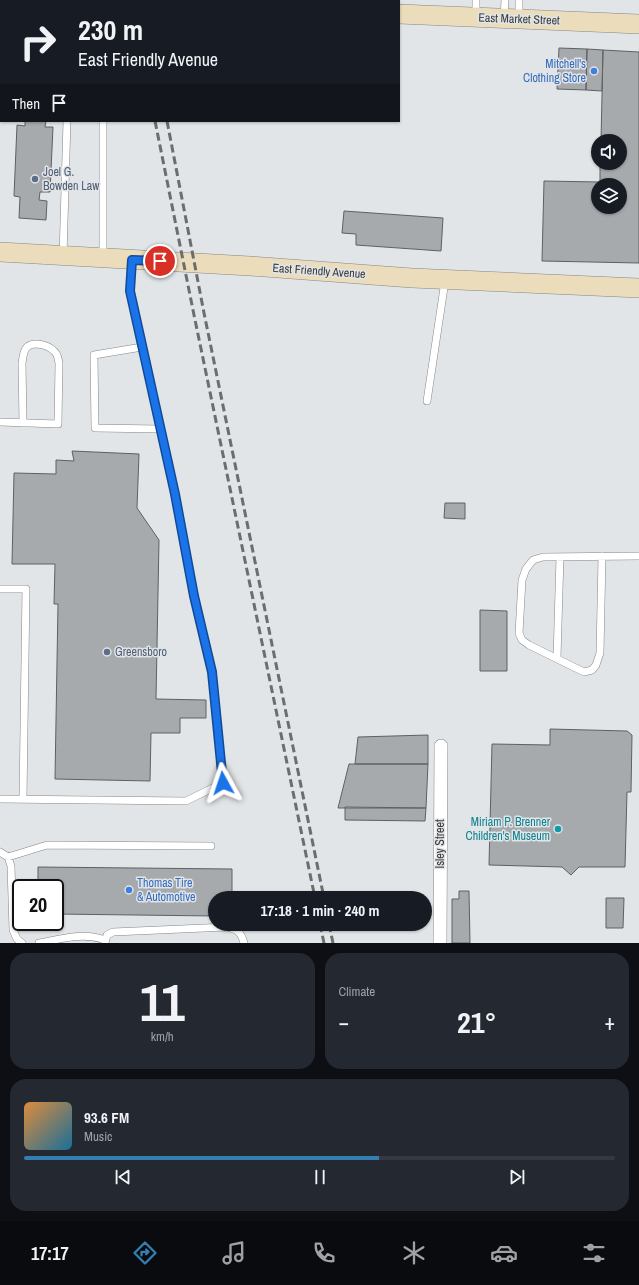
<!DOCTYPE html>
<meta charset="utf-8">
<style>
body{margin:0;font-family:"Archivo Narrow",sans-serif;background:#242831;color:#f1f3f6;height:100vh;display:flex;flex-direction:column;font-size:15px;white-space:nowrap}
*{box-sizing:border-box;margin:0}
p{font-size:13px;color:#9ea1a6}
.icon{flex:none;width:22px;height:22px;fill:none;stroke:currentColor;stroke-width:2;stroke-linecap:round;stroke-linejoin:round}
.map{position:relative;height:943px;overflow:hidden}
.drawer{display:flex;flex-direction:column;gap:10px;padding:10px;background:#0d0f14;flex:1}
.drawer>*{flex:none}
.banner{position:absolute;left:0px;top:0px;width:400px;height:122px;box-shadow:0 1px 3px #0004;background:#171b24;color:#f1f3f6;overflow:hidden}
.buttons{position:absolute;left:591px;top:134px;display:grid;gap:8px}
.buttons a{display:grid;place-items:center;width:36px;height:36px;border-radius:50%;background:#171b24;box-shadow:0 1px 3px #0004;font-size:20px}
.speed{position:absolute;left:12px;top:879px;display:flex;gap:8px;font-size:20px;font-weight:700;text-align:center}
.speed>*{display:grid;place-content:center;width:52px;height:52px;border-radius:50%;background:#171b24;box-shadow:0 1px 3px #0004;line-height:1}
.speed .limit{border:2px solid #111;border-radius:6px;background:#fff;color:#111}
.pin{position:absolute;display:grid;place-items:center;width:34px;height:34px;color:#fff;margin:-17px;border:2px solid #fff;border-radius:50%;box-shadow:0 1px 4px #0007}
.me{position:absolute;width:44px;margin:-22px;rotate:355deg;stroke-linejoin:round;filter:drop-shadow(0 0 3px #0008)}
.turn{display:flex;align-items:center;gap:14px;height:84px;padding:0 12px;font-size:18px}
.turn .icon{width:52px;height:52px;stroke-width:2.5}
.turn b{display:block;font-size:28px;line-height:34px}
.then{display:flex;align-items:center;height:38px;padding:0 12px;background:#0003;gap:8px;font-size:15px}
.big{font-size:30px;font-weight:800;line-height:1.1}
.drawer .card{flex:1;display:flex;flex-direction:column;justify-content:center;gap:6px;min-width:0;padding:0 14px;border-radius:16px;background:#242831}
.drawer .dial{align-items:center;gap:0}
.dial b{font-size:52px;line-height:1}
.song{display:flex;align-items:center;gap:12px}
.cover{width:48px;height:48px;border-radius:6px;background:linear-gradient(135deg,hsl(30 70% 55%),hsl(200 70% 35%))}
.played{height:4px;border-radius:2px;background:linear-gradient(90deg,#357eb2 60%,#363941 60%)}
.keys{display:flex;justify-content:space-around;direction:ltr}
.heat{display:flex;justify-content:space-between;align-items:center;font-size:22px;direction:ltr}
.drawer .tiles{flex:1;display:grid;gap:10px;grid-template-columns:1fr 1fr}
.card:last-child{grid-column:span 2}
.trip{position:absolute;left:208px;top:891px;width:224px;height:40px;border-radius:20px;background:#171b24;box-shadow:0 1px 3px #0004;font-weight:800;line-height:40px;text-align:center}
.menu{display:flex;height:64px;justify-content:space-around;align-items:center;background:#090b0e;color:#9ea1a6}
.menu .icon{width:28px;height:28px}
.menu .active{color:#357eb2}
.menu b{font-size:18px;color:#f1f3f6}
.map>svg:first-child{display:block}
.building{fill:#a7aaac;stroke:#5e6062;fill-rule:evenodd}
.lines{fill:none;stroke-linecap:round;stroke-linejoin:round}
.lane-casing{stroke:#848688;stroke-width:8}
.street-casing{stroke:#848688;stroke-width:14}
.secondary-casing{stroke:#848688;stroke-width:20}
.lane{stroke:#fff;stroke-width:7}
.street{stroke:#fff;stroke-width:13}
.secondary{stroke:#ebdcbb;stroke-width:19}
.rail{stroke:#6b6d6e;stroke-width:3;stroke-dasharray:8 4;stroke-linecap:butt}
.route-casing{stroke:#114b97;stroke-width:10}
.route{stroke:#1a73e8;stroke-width:7}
.shop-dot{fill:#3f7fe0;stroke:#e2e5e7;stroke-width:1.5}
.service-dot{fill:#5c6f8a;stroke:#e2e5e7;stroke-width:1.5}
.culture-dot{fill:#0f9aa8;stroke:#e2e5e7;stroke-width:1.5}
.labels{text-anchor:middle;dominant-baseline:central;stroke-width:3;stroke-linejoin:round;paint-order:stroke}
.street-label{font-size:12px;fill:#393a3b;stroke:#e2e5e7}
.shop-label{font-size:12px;fill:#366cbe;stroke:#e2e5e7;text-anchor:end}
.service-label{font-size:12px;fill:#4e5e75;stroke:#e2e5e7;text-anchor:start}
.culture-label{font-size:12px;fill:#0d838f;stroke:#e2e5e7;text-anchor:end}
</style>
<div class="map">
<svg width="639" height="943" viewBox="0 0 639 943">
<rect width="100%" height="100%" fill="#e2e5e7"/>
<path class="building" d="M559,48L587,49L586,90L557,89Z
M587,49L603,50L602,91L586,90Z
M603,50L639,52V263L542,261L544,181L600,182V163H620V141H601ZM598,185H620V207H598Z
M25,121H46L45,127H53L50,192H40L39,200L47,201L46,220L19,218L20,197L14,196L17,125L25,126Z
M344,211L443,218L441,251L356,245V234L342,233Z
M72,451L139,454L137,508L159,540L156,699L206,700V718H180V733H151L150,781L55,779L58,604H54L55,564H12L14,473L56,474V460L74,461Z
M445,503H465V519L444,518Z
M480,610L507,611V671H480Z
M550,729L627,731L632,735L631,792H627L625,867H579L571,875L562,867L489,865L492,744L550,745Z
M428,735V764H355L358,737Z
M349,764H428L426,808H338Z
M345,807L426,808L425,821L345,820Z
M38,867L232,869V898H215V916L55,914V888H38Z
M459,891H469L470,943H452V899H459Z
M606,898H624L623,928H606Z"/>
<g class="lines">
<g class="lane-casing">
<path id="lane" d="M476,0V17
M504,18L505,0
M519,19V0
M0,101H1
M63,256L67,121
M103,257V121
M142,347L94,355L95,428L160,429
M427,401L445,281
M0,422L58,424L59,363C58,359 58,354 54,351C48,345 34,341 27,347C23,351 23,358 22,363L23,423
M602,556L600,653L596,665L592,670L584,672L529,645L522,640L519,633L522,580L526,569L533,560L543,557L639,556
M0,589H26L23,799
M557,658L560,557
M0,799L186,801L223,783L212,672L194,596L175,494L130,291L132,260
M0,852L8,857L11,866L13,930L17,939L22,943
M8,857L47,845L211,846
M39,943C61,939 83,932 105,940
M105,943L107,935L113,932L227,927C237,929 241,932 244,943"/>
</g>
<g class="street-casing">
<path id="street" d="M371,0V1
M440,943L441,746"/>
</g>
<g class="secondary-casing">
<path id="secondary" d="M83,0L102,1
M399,14L639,24
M0,252L250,266L412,278L639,288"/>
</g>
<use href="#lane" class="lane"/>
<use href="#street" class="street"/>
<use href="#secondary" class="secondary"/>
<path class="rail" d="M135,0V1
M145,0V1
M155,121L194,315L315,898
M167,121L204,313L324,898
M320,924L324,943
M329,924L333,943"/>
</g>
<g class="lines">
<g class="route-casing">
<path id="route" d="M160,261L132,260L130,291L175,494L194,596L212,672L223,783"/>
</g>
<use href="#route" class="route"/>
</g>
<g class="shop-dot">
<circle cx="594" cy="71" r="4"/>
<circle cx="129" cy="890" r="4"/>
</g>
<g class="service-dot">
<circle cx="35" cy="179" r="4"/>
<circle cx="107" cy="652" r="4"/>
</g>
<circle class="culture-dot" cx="558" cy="829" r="4"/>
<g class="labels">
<g class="street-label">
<text transform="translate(519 19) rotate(2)">East Market Street</text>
<text transform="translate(319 271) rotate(4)">East Friendly Avenue</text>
<text transform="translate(440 844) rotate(-90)">Isley Street</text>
</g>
<g class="shop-label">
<text x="586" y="64">Mitchell's<tspan x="586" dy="14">Clothing Store</tspan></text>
<text x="137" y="883" text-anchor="start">Thomas Tire<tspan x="137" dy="14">&amp; Automotive</tspan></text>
</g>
<g class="service-label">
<text x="43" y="172">Joel G.<tspan x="43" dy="14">Bowden Law</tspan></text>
<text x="115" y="652">Greensboro</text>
</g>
<g class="culture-label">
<text x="550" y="822">Miriam P. Brenner<tspan x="550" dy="14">Children's Museum</tspan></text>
</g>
</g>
</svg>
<div class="buttons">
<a><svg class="icon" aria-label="sound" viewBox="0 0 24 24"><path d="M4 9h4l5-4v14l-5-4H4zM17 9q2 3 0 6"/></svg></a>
<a><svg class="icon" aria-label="layers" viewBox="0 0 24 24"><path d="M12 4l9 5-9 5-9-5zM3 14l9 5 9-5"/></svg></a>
</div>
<div class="speed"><div class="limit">20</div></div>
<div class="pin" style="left:160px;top:261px;background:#d93025"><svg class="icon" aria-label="arrive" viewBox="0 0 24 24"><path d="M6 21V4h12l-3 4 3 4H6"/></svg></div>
<svg class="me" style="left:223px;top:783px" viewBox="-20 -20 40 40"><path d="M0-17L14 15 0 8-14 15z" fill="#1a73e8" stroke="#fff" stroke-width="4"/></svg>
<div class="trip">17:18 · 1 min · 240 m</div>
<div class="banner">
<div class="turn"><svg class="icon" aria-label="right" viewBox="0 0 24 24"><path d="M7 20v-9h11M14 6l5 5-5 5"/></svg><div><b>230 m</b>East Friendly Avenue</div></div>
<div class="then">Then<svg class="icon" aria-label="arrive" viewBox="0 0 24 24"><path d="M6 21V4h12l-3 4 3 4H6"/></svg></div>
</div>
</div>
<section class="drawer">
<div class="tiles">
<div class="card dial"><b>11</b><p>km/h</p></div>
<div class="card"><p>Climate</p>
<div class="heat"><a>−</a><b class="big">21°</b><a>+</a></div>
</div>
<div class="card">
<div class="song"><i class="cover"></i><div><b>93.6 FM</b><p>Music</p></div></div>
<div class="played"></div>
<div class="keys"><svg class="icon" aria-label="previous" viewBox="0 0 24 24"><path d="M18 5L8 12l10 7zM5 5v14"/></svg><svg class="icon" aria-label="pause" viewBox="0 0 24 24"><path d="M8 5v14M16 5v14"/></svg><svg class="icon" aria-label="next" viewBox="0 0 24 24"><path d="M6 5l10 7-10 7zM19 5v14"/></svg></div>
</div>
</div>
</section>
<nav class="menu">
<b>17:17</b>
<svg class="icon active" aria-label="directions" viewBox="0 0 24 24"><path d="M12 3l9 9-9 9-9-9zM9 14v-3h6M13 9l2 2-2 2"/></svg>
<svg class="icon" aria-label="music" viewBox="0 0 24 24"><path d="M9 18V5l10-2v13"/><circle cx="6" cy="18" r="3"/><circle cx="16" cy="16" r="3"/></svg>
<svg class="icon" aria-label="phone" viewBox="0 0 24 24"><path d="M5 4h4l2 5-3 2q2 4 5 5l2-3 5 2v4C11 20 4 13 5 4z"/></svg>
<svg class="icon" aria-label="climate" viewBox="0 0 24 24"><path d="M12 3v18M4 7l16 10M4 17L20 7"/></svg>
<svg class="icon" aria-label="car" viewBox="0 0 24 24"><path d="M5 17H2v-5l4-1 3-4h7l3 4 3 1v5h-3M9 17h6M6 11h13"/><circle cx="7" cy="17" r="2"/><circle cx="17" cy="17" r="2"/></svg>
<svg class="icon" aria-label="filters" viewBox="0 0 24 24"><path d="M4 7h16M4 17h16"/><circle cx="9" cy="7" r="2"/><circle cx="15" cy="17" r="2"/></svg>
</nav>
